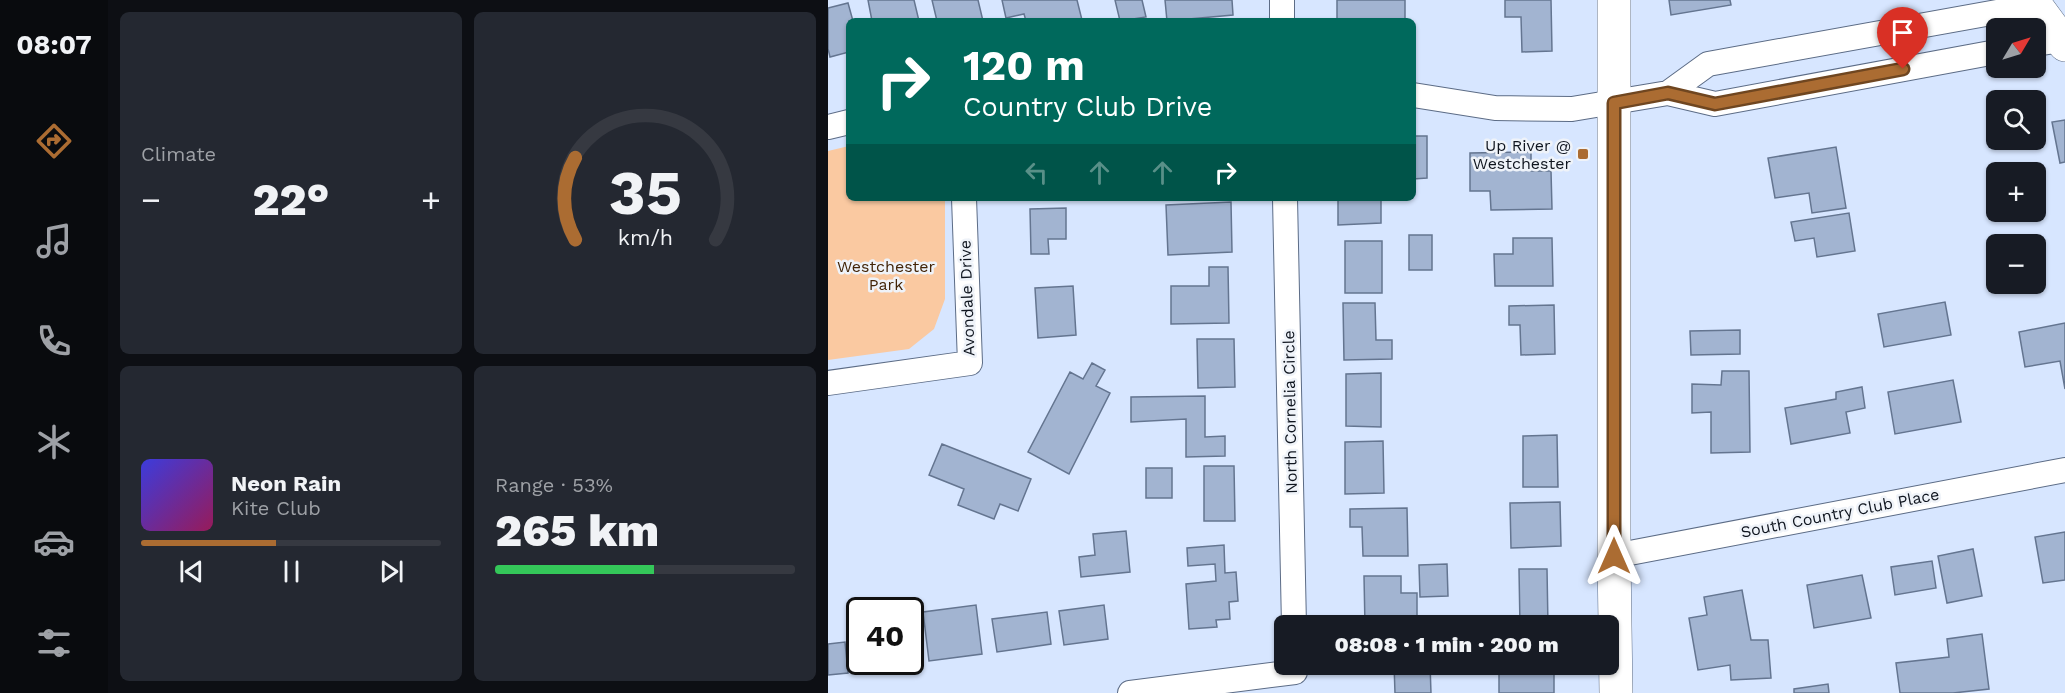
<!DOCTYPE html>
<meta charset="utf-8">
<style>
body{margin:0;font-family:"Work Sans",sans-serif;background:#242831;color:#f1f3f6;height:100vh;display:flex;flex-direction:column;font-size:22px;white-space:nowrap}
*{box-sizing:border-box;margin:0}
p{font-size:20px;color:#9ea1a6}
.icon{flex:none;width:33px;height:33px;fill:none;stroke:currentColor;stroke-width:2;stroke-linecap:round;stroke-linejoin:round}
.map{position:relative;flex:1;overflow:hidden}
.side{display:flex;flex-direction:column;gap:12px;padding:12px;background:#0d0f14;width:720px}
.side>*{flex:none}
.guide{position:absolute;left:18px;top:18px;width:570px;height:183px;border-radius:9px;box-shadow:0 2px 4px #0004;background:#00695c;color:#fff;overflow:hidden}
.needle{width:39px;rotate:52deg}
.fabs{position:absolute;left:1158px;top:18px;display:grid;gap:12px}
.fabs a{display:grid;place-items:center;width:60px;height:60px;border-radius:9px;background:#171b24;box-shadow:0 2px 4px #0004;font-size:30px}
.speed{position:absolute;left:18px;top:597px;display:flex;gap:12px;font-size:30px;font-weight:700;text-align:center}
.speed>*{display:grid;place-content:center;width:78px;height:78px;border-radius:50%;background:#171b24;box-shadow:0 2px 4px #0004;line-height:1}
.speed .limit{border:3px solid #111;border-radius:9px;background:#fff;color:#111}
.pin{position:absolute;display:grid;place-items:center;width:51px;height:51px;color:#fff;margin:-62px -26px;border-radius:50% 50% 50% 0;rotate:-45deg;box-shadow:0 0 6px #0007}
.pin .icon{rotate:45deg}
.me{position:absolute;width:66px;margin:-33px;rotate:0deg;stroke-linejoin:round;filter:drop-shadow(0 0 4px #0008)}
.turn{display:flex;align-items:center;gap:21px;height:126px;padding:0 18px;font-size:27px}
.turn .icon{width:78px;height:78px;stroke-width:2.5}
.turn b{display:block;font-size:42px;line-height:51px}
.lanes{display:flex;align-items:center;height:57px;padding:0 18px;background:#0003;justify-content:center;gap:30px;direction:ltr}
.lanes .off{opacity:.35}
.big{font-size:45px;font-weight:800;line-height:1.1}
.side .card{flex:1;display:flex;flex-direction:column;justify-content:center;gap:9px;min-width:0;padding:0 21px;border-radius:9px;background:#242831}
.side .dial{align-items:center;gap:0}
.dial svg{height:156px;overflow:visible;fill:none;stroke:#363941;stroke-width:7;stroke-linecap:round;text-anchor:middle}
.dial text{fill:#f1f3f6;stroke:none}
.song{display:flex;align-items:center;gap:18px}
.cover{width:72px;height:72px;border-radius:9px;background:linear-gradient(135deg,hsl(240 70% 55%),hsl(330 70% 35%))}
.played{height:6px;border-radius:3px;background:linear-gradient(90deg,#ab6c32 45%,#363941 45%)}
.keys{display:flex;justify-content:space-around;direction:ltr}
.heat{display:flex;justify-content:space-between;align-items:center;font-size:33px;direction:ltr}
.charge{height:9px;border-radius:4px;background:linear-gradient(90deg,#34c759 53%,#363941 0)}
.side .tiles{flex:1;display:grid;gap:12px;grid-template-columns:repeat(2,1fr)}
.trip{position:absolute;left:446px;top:615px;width:345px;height:60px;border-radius:9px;background:#171b24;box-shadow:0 2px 4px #0004;font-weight:800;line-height:60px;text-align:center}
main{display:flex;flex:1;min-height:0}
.menu{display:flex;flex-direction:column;width:108px;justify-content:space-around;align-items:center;background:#090b0e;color:#9ea1a6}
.menu .icon{width:42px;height:42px}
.menu .current{color:#ab6c32}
.menu b{font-size:27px;color:#f1f3f6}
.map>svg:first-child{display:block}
.green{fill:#fac9a1}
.building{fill:#a2b4d1;stroke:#647590;stroke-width:1.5}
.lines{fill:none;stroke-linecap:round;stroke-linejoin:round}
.street-casing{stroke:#5c6c86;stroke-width:26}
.secondary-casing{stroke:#5c6c86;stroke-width:34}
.street{stroke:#fff;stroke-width:24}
.secondary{stroke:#fff;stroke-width:33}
.route-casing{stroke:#6f4620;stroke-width:15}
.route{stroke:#ab6c32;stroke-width:10}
.poi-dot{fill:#ab6c32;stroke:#eff3f9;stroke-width:2}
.labels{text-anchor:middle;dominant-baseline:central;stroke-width:5;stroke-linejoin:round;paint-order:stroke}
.poi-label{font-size:16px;fill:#0f151f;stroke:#eff3f9;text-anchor:end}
.park-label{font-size:16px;fill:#422407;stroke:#eff3f9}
.street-label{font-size:16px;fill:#0f151f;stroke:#eff3f9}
</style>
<main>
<nav class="menu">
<b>08:07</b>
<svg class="icon current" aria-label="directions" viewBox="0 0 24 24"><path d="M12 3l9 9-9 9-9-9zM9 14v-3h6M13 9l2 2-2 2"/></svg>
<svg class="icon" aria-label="music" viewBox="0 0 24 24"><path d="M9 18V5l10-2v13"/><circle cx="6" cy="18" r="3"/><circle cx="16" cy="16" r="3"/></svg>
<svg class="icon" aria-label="phone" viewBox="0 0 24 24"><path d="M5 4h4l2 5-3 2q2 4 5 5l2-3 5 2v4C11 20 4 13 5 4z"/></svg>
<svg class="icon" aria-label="climate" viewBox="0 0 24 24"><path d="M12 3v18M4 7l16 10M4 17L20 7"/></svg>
<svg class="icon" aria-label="car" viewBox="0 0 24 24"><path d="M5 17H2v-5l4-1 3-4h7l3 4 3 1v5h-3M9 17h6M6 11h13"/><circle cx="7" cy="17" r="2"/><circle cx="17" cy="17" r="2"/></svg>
<svg class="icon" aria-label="filters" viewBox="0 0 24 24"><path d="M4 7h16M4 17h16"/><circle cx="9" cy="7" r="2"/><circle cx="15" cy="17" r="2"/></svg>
</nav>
<section class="side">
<div class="tiles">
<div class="card"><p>Climate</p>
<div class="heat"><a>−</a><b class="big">22°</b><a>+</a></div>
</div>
<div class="card dial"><svg viewBox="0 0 100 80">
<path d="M14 69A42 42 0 1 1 86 69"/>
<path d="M14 69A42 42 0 0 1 14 27" stroke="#ab6c32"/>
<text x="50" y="56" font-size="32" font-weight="700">35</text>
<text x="50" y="72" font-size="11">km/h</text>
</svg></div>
<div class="card">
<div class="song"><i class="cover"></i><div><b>Neon Rain</b><p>Kite Club</p></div></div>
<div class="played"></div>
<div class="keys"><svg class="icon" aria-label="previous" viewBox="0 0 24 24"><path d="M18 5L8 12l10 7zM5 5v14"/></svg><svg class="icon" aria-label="pause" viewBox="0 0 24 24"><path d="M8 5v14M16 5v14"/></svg><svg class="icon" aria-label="next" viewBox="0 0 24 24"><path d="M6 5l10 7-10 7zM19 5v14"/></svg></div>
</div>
<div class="card"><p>Range · 53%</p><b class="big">265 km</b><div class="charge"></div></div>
</div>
</section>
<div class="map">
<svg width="1237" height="693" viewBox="0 0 1237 693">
<rect width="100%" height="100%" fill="#d7e6ff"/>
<path class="green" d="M21,146V198H117V299L106,329L81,349L0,360V151Z"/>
<path class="building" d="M40,0H86L91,21H44Z
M104,0H150L155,21H109Z
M174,0H249L254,20L198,21L196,14L178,18Z
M287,0H314L318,17L292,21Z
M337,0H404L405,15L339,21Z
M509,0H577V21H509Z
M677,0H723L724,51L694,52L693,17H677Z
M841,0H902L903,5L843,15Z
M20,3L25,21H21V52L2,57L0,49V8Z
M1237,120V162L1232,163L1224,122Z
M585,136H599V178L585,179Z
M1008,147L1018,208L984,213L981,193L947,198L940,158Z
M703,152V171H723L724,209L663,210L662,191H642V153Z
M510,198H553V223L510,225Z
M403,202L404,252L340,255L338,205Z
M238,208V239H220L221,254H203L202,209Z
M1021,213L1027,251L989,257L986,238L967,241L963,222Z
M581,235H604V270H581Z
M685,238H724L725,286H667L666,254H685Z
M517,241H554V293H517Z
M381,267H400L401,323L343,324V286H381Z
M245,286L248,335L210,338L207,288Z
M1117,302L1123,335L1056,347L1050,314Z
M515,303H547L548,340H564V359L516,360Z
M726,305L727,354L693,355L692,325H681V306Z
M1237,323V389L1232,361L1197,367L1191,332Z
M912,330V354L863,355L862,331Z
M369,339H406L407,387L370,388Z
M264,363L277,370L268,386L282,393L241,474L200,452L242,372L255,379Z
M894,371H921L922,452L883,453V412L864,413V384L893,385Z
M553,373V427L518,426V374Z
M1125,380L1133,422L1067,434L1060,392Z
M1034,387L1037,408L1018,412L1022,433L963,444L957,408L1008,399V392Z
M377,396V437L397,436V456L358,457V419L303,422V397Z
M729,435L730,487H695V436Z
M555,441L556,493L517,494V442Z
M114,444L203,479L190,511L172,504L166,519L130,505L136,489L101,475Z
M376,466H406L407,521H376Z
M318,468H344V498H318Z
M732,502L733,546L683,548L682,503Z
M579,508L580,556H535L534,527H522V509Z
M298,531L302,572L253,577L251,557L267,555L265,534Z
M1237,532V580L1215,583L1207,537Z
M396,545L397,573L408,572L410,601L401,602L402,619L388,620L389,627L361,629L358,584L388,581L387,564L360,566L359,548Z
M1145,549L1154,596L1119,603L1110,556Z
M1104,561L1108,588L1067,595L1063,567Z
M619,564L620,596L592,597L591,565Z
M691,569H719L720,626H692Z
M1034,575L1043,618L986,628L979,585Z
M536,576H573V593H589V626H537Z
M914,590L923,640H940L943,678L903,680L902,665L870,670L861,618L879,615L876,597Z
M148,605L154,654L101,661L95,612Z
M276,605L280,639L236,645L231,611Z
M219,612L223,644L169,652L164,619Z
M82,626H86L90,656L82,657Z
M1154,634L1161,689L1125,693H1072L1068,663L1121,657L1119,639Z
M17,642L20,673L0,675V644Z
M566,664H602L603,693H567Z
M671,664H726V693H671Z
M1000,684L1001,693H966V689Z"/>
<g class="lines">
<g class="street-casing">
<path id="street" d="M454,0V21
M1208,44L1233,40
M840,93L880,64L1208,5
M585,95L667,108L744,109L840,93L887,104L1168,52
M0,127L21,122
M457,198L466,626
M0,383L142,363L136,198
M786,556L1237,470
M302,693L467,672V664"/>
</g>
<g class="secondary-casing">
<path id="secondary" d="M786,0V556L788,693
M1204,0L1237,45"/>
</g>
<use href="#street" class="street"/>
<use href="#secondary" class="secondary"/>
</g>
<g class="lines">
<g class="route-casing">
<path id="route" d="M786,556V103L840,93L887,104L1075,69"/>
</g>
<use href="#route" class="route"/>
</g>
<rect class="poi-dot" x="749" y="148" width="12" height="12" rx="3"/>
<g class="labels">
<g class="poi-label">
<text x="743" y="145">Up River @<tspan x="743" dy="18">Westchester</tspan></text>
</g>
<g class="park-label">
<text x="58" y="266">Westchester<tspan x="58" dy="18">Park</tspan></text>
</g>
<g class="street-label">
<text transform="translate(139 298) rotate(-92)">Avondale Drive</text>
<text transform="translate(462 412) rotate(-91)">North Cornelia Circle</text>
<text transform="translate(1012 513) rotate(-11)">South Country Club Place</text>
</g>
</g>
</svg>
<div class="fabs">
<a><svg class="needle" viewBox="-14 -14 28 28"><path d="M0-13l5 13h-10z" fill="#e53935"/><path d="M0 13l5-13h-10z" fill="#9ea1a6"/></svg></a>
<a><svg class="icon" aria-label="search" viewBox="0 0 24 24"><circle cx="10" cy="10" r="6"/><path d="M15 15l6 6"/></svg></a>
<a>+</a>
<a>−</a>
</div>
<div class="speed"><div class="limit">40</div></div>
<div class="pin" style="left:1075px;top:69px;background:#d93025"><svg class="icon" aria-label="arrive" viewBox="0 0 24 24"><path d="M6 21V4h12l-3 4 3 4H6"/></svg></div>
<svg class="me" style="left:786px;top:556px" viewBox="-20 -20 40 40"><path d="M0-17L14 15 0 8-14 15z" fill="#ab6c32" stroke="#fff" stroke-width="4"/></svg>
<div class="trip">08:08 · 1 min · 200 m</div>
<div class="guide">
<div class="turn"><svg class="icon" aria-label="right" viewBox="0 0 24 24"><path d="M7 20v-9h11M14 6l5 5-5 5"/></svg><div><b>120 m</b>Country Club Drive</div></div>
<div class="lanes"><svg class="icon off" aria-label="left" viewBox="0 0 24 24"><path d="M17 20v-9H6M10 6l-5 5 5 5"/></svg><svg class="icon off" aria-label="ahead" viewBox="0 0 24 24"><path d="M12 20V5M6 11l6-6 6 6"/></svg><svg class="icon off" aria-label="ahead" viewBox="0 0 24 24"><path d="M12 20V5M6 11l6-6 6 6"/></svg><svg class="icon" aria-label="right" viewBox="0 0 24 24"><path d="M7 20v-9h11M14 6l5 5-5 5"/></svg></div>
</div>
</div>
</main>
